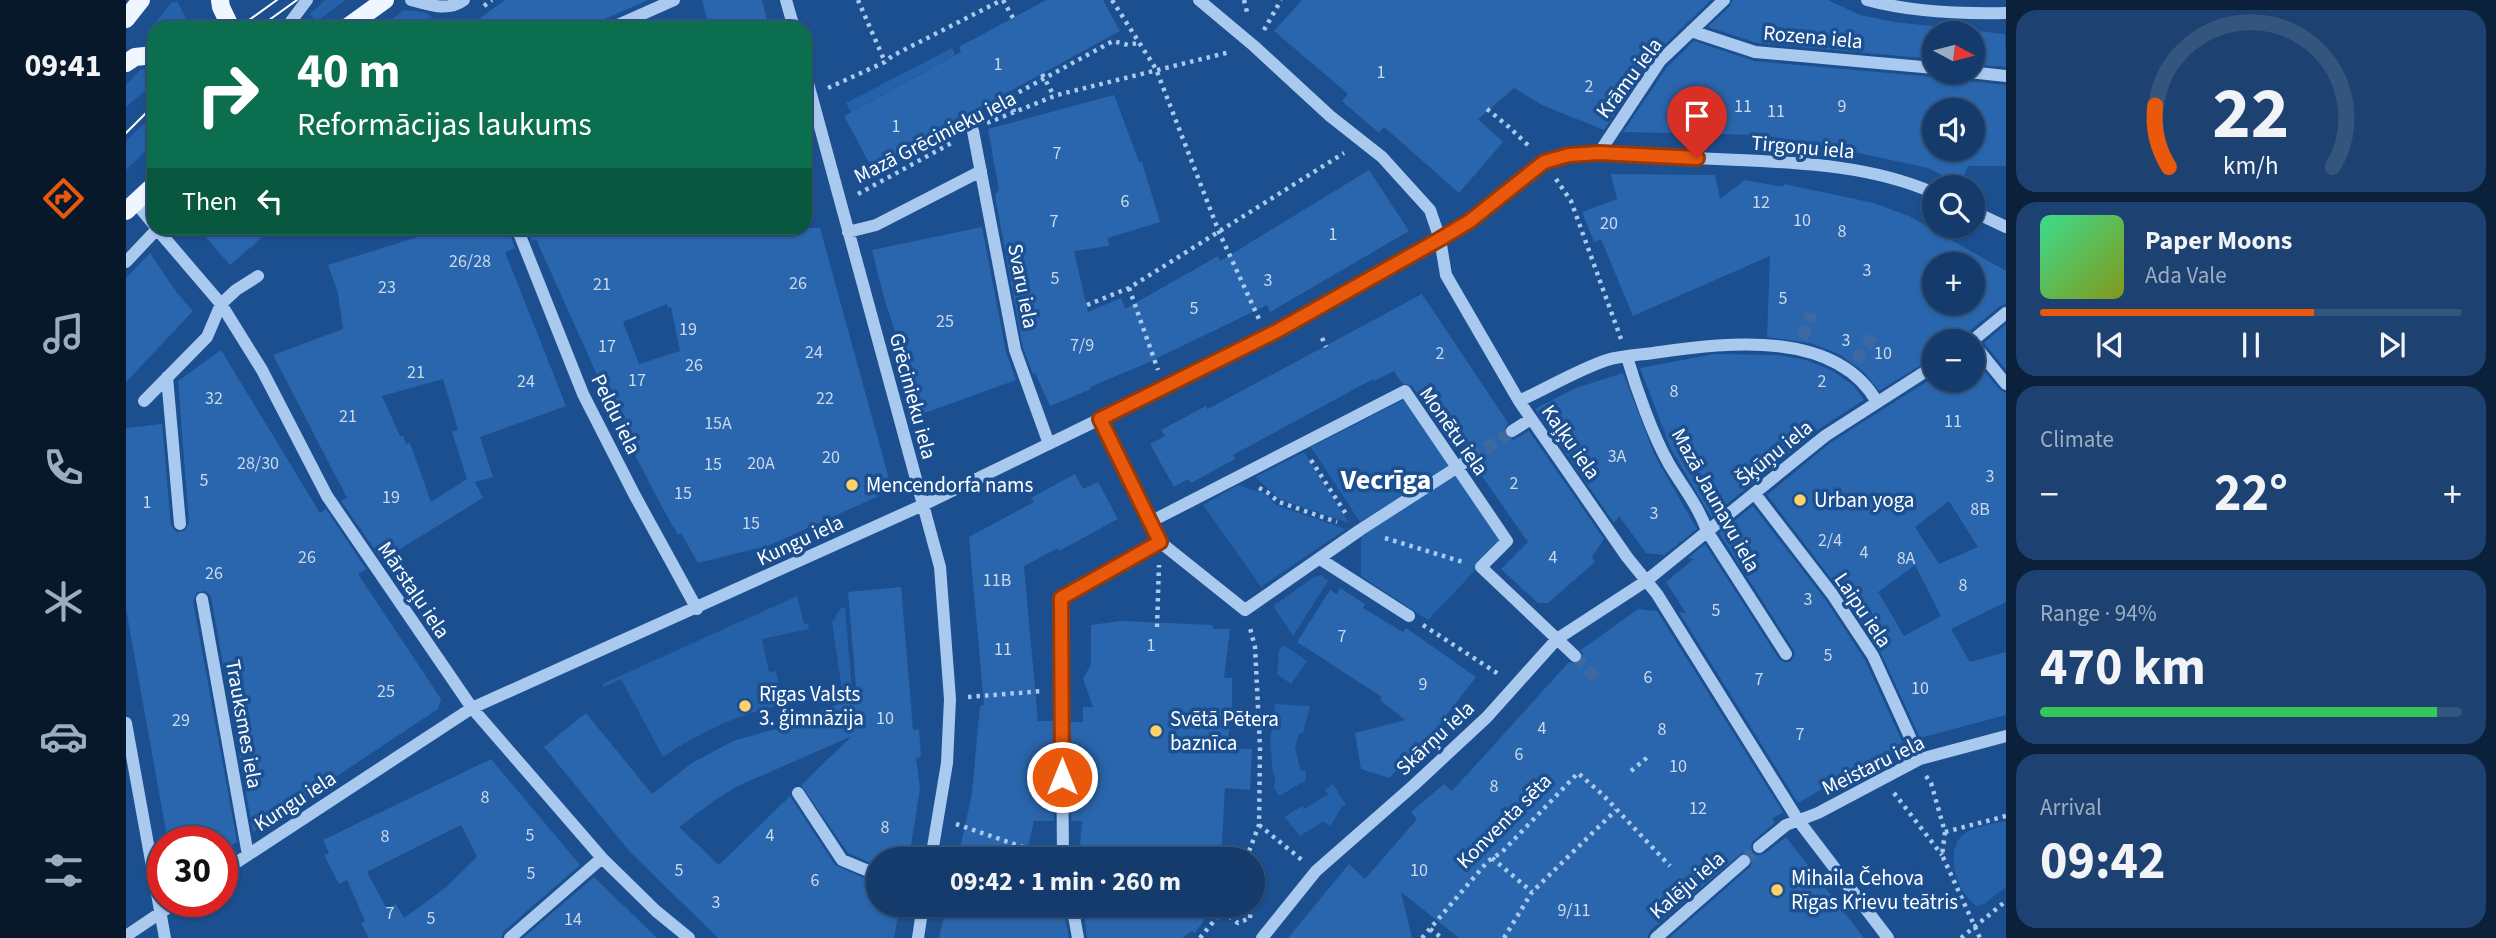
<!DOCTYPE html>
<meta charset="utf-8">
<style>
body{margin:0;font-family:"Source Sans 3",sans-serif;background:#1d4271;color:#f1f3f6;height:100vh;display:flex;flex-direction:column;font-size:26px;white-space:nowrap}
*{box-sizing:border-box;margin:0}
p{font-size:23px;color:#9dadc1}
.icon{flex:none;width:38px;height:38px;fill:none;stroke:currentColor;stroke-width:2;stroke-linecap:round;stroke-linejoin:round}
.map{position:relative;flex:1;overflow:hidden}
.details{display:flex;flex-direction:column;gap:10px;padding:10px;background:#0b203b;width:490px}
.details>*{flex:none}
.banner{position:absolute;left:21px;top:21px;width:665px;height:214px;border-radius:21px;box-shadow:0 2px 5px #0004,0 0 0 2px #33557e;background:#0b6e4f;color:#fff;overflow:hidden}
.needle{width:46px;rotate:97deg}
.tools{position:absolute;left:1796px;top:21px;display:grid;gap:14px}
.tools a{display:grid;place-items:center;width:63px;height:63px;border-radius:50%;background:#143b6b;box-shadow:0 2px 5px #0004,0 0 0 2px #33557e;font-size:35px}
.speed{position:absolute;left:21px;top:826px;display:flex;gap:14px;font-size:35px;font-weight:700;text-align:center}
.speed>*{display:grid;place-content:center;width:91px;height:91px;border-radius:50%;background:#143b6b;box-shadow:0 2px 5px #0004,0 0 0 2px #33557e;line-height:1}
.speed .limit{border:10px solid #d22;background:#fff;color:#111}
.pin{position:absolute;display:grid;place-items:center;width:60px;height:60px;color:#fff;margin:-72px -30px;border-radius:50% 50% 50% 0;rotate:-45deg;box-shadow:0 0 7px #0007}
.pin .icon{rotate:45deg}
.me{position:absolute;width:77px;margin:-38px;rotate:0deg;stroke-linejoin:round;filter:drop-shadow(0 0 5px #0008)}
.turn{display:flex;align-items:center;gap:24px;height:147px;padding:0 35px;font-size:32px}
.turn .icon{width:91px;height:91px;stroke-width:2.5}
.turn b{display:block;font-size:49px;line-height:60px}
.then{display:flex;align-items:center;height:66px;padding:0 35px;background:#0003;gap:14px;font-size:26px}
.big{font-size:52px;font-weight:700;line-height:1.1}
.details .widget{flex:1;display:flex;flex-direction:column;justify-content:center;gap:10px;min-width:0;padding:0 24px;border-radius:21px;background:#1d4271}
.details .dial{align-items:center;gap:0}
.dial svg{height:182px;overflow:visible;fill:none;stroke:#33557e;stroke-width:7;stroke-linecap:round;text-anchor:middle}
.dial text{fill:#f1f3f6;stroke:none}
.song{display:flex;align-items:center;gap:21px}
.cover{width:84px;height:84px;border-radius:10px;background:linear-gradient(135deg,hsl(150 70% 55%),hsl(70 70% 35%))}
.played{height:7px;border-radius:4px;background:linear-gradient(90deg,#ea580c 65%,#33557e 65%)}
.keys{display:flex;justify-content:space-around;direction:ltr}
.heat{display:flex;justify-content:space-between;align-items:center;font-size:38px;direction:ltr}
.charge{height:10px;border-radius:5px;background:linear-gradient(90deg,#34c759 94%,#33557e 0)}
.trip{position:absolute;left:740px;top:847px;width:399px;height:70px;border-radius:35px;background:#143b6b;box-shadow:0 2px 5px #0004,0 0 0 2px #33557e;font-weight:700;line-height:70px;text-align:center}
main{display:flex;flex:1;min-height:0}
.tabs{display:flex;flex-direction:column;width:126px;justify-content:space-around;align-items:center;background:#08182b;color:#9dadc1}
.tabs .icon{width:49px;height:49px}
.tabs .current{color:#ea580c}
.tabs b{font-size:32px;color:#f1f3f6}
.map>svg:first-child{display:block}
.green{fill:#2461a8}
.building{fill:#2a66ad;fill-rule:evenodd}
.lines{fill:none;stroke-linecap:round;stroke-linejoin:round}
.minor-tunnel{stroke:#3d69a0;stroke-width:12;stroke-dasharray:12 6;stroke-linecap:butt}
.path{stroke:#a9c9ee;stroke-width:4.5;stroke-dasharray:3.5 5;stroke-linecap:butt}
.minor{stroke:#a9c9ee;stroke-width:12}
.major{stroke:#f0f6ff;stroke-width:18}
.tram{stroke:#fff;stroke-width:2}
.route-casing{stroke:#983908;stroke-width:18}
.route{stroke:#ea580c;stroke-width:12}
.poi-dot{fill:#ffd166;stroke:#1b4f8f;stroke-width:2.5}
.labels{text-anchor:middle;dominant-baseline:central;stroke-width:7;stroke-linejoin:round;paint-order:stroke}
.number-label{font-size:18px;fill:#cad9ea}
.street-label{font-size:21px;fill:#fff;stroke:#1b4f8f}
.poi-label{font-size:21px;fill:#fff;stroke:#1b4f8f;text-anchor:start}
.district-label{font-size:28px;font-weight:bold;fill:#fff;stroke:#1b4f8f}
</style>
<main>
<nav class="tabs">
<b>09:41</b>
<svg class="icon current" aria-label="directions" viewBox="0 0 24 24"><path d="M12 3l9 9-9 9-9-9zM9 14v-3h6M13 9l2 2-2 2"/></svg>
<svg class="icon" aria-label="music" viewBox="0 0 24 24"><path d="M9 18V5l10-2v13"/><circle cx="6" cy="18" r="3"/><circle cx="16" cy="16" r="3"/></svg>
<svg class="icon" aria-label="phone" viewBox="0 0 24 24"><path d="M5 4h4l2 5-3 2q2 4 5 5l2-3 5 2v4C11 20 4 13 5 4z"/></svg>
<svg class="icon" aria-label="climate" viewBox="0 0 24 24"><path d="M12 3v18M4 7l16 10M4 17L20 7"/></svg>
<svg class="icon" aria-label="car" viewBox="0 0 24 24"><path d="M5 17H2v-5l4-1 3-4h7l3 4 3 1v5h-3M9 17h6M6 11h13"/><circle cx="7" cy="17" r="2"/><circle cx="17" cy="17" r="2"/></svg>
<svg class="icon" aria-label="filters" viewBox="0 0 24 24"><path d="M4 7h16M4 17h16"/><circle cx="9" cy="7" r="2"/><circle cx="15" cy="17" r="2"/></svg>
</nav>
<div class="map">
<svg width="1880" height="938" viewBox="0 0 1880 938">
<rect width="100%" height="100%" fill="#1b4f8f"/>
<path class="green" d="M199,0H220L190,22L184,14Z
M51,1L65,28H28V37L19,36L45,3Z
M277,10L297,12L307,17L283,28H256Z
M826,48L829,55L725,112L720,103Z
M28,68V83L0,107V85L15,69Z
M28,114V143L0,170V141Z
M1277,400L1323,466L1234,522L1185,447Z
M1178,452L1223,523L1154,499L1129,477Z
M1329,474L1376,542L1302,620L1235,576V537Z
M1112,485L1140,494L1150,505L1220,529L1135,587L1077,505Z
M1195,575L1202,581L1167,636L1147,606L1188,577Z
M671,596L678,624H682L683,629L636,639L643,672L650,671L656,705C613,714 574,732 537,757L495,679L478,687L476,684Z
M715,608H719L729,725L716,710L717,698L706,622Z
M1158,645L1181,661L1165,684L1151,674L1153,650Z
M1149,704L1184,706L1177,733H1173L1169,748L1175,771H1180V780L1153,796L1148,788L1149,776L1147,775L1144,742Z
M1207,784L1220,805L1218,807L1216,806L1204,827L1198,821L1174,836L1158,817L1176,806L1178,809L1202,794L1199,790Z
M1880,821V887L1858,904L1852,906C1831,896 1817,849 1838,834C1848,826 1867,824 1880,821Z"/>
<path class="building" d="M379,0H522L458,28H340Z
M576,0H636L643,28H583Z
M920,0H977L994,31L796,139L799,148L749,174L718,116L835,52L833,47Z
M1176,0H1585L1527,56L1478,130L1416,105L1388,88L1352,119L1377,142L1333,193L1258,127L1253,133L1216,101L1222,94L1148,31Z
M1607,0H1702L1734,15L1769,22L1879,34L1880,67L1846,64V33H1808V59L1631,43L1582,27L1604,6Z
M1568,41L1628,61L1807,77L1816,72H1834L1835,76L1841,81L1880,85V166H1842L1835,184L1802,168L1691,144L1634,135L1497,132L1541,67ZM1808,110H1846V149H1808Z
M988,95L1013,162H1016L1034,222L982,238L983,246L948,251L962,312L995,298L999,309L1092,256L1094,261L1243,170L1283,231L1144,312L1141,305L1019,364L964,387L965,389L924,406L909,373L907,374L897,348L874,223L869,195L873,190L862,129Z
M1485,174L1589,175L1594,199L1619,180L1657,187L1658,184L1748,203L1783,216L1880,271V304L1874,306L1840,334L1837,341H1808V357L1753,391L1738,372L1713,354L1684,343L1641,337L1644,256L1507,316L1475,239L1468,242L1456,212L1491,199ZM1808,264H1846V303H1808Z
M856,227L880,352L890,380L796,414L758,298L746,250Z
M72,228H147L104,265Z
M288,228H382L389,248L379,252L440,406L354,437L367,477L349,482L357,498L256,560L215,501L221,498L147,355L217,329L212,293L202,265L292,237ZM317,379L332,430L326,432L341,479L305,502L284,443L280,444L277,436H274L256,396Z
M400,228H694L766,490L633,550L632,548L572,563L555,533L552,535L537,509L493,424L410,239L406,241ZM541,304L542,308L545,307L554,351L513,364L497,322Z
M24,253L51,293L67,311L0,382V278Z
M1296,294L1382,423L1377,431L1379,436L1387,440L1403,431L1478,539L1466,557L1469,562L1422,603H1412L1375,569L1402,542L1349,466L1353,459L1351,454L1344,450L1339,452L1303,398L1297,402L1286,386L1276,383L1268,371L1248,381L1247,379L1107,455L1109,459L1065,483L1062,479L1048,487L1024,444L1039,436L1035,430L1080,406L1082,409Z
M1880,324V370L1858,343Z
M95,350L194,513L200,509L240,569L232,574L315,699L312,709L127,832L85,597L80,591L71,592L67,601L111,842L96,850V842H42L0,609V428L36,424L45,525L50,532L58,531L63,523L52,381Z
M1589,354L1652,355L1680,360L1705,370L1727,385L1738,400L1693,429L1585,517L1545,449L1514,368Z
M1846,356L1873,389L1880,393V602L1825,629L1844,662L1880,652V715L1794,738L1754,651L1713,589L1641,495L1704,443L1808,377V380H1846ZM1823,501L1852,547L1813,564L1789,527ZM1789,565L1815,616L1778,636L1752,592Z
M1497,373L1529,456L1571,529L1538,555L1520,553L1493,516L1488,523L1409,409L1450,388Z
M949,474L957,489L972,482L992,519L933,551L932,548L898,566L912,721H927L928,821H908L899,859H832L846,793L854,706L858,705L843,537L908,502L905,498Z
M1627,506L1699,599L1739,660L1777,743L1772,744V750L1729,770L1672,803L1553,612L1560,613L1540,582L1568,559L1562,558L1579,544L1653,659L1660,663L1665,661L1669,654L1667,649L1593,533Z
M775,587L787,730L793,729L795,757L790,758L794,788L783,859H752V866L722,853L675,785L726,736L612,786L589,800L553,827L593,865L664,796L709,865L752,884V905H774L768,938H592L504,852L418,747L460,713L526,794L566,763L607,741L646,730L691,723L690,712L731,698L722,592Z
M1214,588L1239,604L1237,608L1277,632L1280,628L1350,677L1302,739L1263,778L1235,769L1229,733L1279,720L1254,700L1256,697L1171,642L1204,590L1211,594Z
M1512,609L1531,611L1657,812L1646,819L1649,823L1627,841L1625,845L1626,852L1631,855L1638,854L1660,837L1738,938H1543L1624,867L1626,863L1625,856L1617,852L1524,931L1521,938H1333L1275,892L1286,938H1162L1223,864L1239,879L1291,819L1285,812L1318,784L1326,791L1443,662L1451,664L1456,661L1457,654L1455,650Z
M994,621L1087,625V629H1104L1098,678H1106V707L1101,748L1126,749L1124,790L1099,788L1095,859H953L956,821H945V722H957V707H967L957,679L965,664V625Z
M365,759L454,865L378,931L375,938H243L235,923L239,921L221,880L213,884L198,855L203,853L197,840ZM335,825L351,857L319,888L278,918L270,904L261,909L241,872Z
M468,877L531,938H397Z
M821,905H905L938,912L943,938H813Z
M957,905H1089L1069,933L1066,931L1056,938H961Z"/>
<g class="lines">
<path class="minor-tunnel" d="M1676,338L1686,313
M1730,361L1748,335
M1344,459L1386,431
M1449,656L1473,681
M1618,861L1633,847"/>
<path class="path" d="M732,0L759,62
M877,0L887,18
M986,0L1030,69L1093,232L1133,319
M1118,0L1122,16
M358,6L366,0
M1138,30L1155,0
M916,74L928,96
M702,88L759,62L766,56L876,0
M1361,109L1383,127L1405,148
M888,112L884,97L987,41L1002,45L1012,43
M861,123L931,95L1104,52
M1430,179L1445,201L1495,339
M732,194L829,141
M1003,288L1032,370
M961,305L1003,288L1218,153
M1196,338L1200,347
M1185,460L1222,517
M1133,488L1141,492L1153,502L1211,522
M1259,538L1337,562
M1297,625L1374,675
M1031,627L1033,565
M842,697L917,691
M1505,771L1523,756
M1800,776L1805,783L1819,832L1816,855L1854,938
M1768,793L1816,855
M830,824L917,854
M1133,825L1176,860
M1819,832L1880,816
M1366,858L1406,892
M1120,859L1133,825L1134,747L1129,647L1124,628
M1096,911L1112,923L1124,918
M1124,918L1125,905
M1304,929L1316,938
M1074,938L1101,905
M1296,938L1362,861L1376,852L1452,773L1477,795L1544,866
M1378,938L1406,892L1490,810
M1835,938L1880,901"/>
<path class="minor" d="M285,0C303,5 322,12 338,0
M660,0L668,28
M1073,0L1128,46L1204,116L1256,157L1304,210L1314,239L1320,275L1393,401L1501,557L1531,594L1672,820L1762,938
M1741,0C1785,12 1834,14 1880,13
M160,28L181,0
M485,28L548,0
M1565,31L1629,52L1808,68
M679,72L814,567L824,699L821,763L805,859
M1843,72L1880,76
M847,131L889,350L923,444
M1473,153L1534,61L1598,0
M9,202L28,225
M1846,211L1880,227
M30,228L95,304L136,370L201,496L346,708L476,858L530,911L563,938
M391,228L457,394L508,494L571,609
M722,232L750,225L855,171
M0,262L31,229
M1846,341L1880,313
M1846,342L1880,384
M1501,357C1510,388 1527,436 1543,464C1556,486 1573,507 1581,531L1660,654
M41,377L54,524
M18,401L81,337L95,304L110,290L132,276
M1393,401C1422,388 1451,370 1481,360C1497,355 1517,355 1534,352C1603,342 1710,330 1751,402
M974,419L1034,542L1119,610L1234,530L1344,459
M1386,431L1405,419
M1629,494L1706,594L1747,656L1794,759
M1024,522L1279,391L1381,541L1355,567L1449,656
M1194,559L1283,616
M76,599L122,855
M0,723L39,938
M672,793L716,860L752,875
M1633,847L1660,825L1692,813L1794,759L1880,736
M937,859L935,598L1034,542
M96,872L346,708L797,505L974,419L1151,331L1314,239L1344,221L1418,162L1443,155L1473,153C1519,156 1566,158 1613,160C1678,163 1747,166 1808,193
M946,905L952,938
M0,936L52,901
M384,938L476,858
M792,938L797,905
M1136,938L1190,871L1288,785L1361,717L1431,639L1520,581L1699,436L1808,366
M1530,938L1618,861"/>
<path class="major" d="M94,0L95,7L105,28
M0,19L15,0
M220,28L259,0
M0,63L9,57L28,55
M0,211L28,185"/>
<path class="tram" d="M112,28L151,0
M132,28L171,0
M0,133L28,105"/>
</g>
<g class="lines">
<g class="route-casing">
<path id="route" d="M936,777L935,598L1034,542L974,419L1151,331L1314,239L1344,221L1418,162L1443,155L1473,153L1571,158"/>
</g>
<use href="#route" class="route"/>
</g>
<g class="poi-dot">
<circle cx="726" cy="485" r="7"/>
<circle cx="1674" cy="500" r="7"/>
<circle cx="619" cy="706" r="7"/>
<circle cx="1030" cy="731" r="7"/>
<circle cx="1651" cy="890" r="7"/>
</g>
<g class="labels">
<g class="number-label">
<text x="872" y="64">1</text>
<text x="1255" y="72">1</text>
<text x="1463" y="86">2</text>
<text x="1617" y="106">11</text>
<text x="1716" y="106">9</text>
<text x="1650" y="111">11</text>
<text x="770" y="126">1</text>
<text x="931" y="153">7</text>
<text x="999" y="201">6</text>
<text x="1635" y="202">12</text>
<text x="1676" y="220">10</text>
<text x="928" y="221">7</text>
<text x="1483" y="223">20</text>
<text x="1716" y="231">8</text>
<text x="1207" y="234">1</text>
<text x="344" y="261">26/28</text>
<text x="1741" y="270">3</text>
<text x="929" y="278">5</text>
<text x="1142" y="280">3</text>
<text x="672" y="283">26</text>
<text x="476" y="284">21</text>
<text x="261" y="287">23</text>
<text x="1657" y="298">5</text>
<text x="1068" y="308">5</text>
<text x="819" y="321">25</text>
<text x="562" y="329">19</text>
<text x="1720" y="340">3</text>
<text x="956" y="345">7/9</text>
<text x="481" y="346">17</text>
<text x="688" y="352">24</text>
<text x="1314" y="353">2</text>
<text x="1757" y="353">10</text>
<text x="568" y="365">26</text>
<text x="290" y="372">21</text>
<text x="511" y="380">17</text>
<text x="400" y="381">24</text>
<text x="1696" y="381">2</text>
<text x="1548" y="391">8</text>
<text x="88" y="398">32</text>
<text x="699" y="398">22</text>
<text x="222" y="416">21</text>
<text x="1827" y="421">11</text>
<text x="592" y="423">15A</text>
<text x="1491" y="456">3A</text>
<text x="705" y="457">20</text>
<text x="132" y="463">28/30</text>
<text x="635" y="463">20A</text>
<text x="587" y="464">15</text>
<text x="1864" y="476">3</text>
<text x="78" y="480">5</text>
<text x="1388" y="483">2</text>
<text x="557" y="493">15</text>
<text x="265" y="497">19</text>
<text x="21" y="502">1</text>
<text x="1854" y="509">8B</text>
<text x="1528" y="513">3</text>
<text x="625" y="523">15</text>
<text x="1704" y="540">2/4</text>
<text x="1738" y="552">4</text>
<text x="181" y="557">26</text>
<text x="1427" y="557">4</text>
<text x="1780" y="558">8A</text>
<text x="88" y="573">26</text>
<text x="871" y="580">11B</text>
<text x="1837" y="585">8</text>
<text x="1682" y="599">3</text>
<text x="1590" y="610">5</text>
<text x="1216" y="636">7</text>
<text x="1025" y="645">1</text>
<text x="877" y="649">11</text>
<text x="1702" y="655">5</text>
<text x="1522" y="677">6</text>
<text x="1633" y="679">7</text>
<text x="1297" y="684">9</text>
<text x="1794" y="688">10</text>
<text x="260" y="691">25</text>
<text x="759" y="718">10</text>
<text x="55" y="720">29</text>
<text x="1416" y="728">4</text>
<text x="1536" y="729">8</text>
<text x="1674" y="734">7</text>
<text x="1393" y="754">6</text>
<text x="1552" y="766">10</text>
<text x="1368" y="786">8</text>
<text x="359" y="797">8</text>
<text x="1572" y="808">12</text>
<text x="759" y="827">8</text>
<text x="404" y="835">5</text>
<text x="644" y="835">4</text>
<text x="259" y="836">8</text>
<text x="553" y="870">5</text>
<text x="1293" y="870">10</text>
<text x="405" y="873">5</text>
<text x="689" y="880">6</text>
<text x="590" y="902">3</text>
<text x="1448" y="910">9/11</text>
<text x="264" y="913">7</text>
<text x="305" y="918">5</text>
<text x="447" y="919">14</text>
</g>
<g class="street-label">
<text transform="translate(1687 37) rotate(5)">Rozena iela</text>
<text transform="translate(1503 78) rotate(-53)">Krāmu iela</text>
<text transform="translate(809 137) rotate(-27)">Mazā Grēcinieku iela</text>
<text transform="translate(1677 147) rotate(5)">Tirgoņu iela</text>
<text transform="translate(897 286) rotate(79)">Svaru iela</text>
<text transform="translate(787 396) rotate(75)">Grēcinieku iela</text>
<text transform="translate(490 414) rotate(64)">Peldu iela</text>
<text transform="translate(1328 431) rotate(55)">Monētu iela</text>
<text transform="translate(1445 442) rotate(55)">Kaļķu iela</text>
<text transform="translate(1648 453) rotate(-39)">Šķūņu iela</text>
<text transform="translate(1590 500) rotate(61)">Mazā Jaunavu iela</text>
<text transform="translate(674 540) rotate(-25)">Kungu iela</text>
<text transform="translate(288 590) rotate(56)">Mārstaļu iela</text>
<text transform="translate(1737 610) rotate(56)">Laipu iela</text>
<text transform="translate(118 724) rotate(80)">Trauksmes iela</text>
<text transform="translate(1309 738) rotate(-43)">Skārņu iela</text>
<text transform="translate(1747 765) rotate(-26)">Meistaru iela</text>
<text transform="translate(169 801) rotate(-33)">Kungu iela</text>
<text transform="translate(1378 821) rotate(-45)">Konventa sēta</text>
<text transform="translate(1561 885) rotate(-41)">Kalēju iela</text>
</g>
<g class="poi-label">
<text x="740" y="485">Mencendorfa nams</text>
<text x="1688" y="500">Urban yoga</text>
<text x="633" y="694">Rīgas Valsts<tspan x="633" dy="24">3. ģimnāzija</tspan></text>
<text x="1044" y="719">Svētā Pētera<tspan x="1044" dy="24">baznīca</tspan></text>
<text x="1665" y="878">Mihaila Čehova<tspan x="1665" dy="24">Rīgas Krievu teātris</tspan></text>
</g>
<g class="district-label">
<text x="1260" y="480">Vecrīga</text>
</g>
</g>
</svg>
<div class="tools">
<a><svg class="needle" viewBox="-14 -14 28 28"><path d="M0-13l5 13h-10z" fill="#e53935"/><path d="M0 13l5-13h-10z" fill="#9dadc1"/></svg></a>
<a><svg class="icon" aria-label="sound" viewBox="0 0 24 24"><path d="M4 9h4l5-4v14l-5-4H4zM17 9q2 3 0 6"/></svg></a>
<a><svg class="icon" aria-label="search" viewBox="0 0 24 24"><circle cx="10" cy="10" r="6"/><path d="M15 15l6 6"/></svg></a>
<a>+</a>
<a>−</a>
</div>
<div class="speed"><div class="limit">30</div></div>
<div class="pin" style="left:1571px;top:158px;background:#d93025"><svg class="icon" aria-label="arrive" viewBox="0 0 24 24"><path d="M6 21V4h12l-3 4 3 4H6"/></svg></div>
<svg class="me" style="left:936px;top:777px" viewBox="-20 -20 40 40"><circle r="17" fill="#ea580c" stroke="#fff" stroke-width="3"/><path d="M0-11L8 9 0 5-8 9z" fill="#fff"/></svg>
<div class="trip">09:42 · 1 min · 260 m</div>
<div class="banner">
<div class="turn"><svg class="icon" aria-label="right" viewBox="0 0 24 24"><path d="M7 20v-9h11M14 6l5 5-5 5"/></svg><div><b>40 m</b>Reformācijas laukums</div></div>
<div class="then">Then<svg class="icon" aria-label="left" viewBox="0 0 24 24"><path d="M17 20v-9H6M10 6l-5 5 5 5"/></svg></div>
</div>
</div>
<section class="details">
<div class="widget dial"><svg viewBox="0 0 100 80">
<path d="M14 69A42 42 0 1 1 86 69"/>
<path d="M14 69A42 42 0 0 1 8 42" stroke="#ea580c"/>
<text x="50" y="56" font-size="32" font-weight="700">22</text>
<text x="50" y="72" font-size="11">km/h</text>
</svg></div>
<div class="widget">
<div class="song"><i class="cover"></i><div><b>Paper Moons</b><p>Ada Vale</p></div></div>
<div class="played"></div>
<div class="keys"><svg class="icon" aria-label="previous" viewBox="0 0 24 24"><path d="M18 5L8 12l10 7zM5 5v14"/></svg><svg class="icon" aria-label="pause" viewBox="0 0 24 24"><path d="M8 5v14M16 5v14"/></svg><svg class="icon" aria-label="next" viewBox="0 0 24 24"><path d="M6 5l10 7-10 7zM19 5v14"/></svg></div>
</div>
<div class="widget"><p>Climate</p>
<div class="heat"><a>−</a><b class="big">22°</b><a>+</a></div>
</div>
<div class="widget"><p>Range · 94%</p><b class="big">470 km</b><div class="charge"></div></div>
<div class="widget"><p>Arrival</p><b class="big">09:42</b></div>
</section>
</main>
